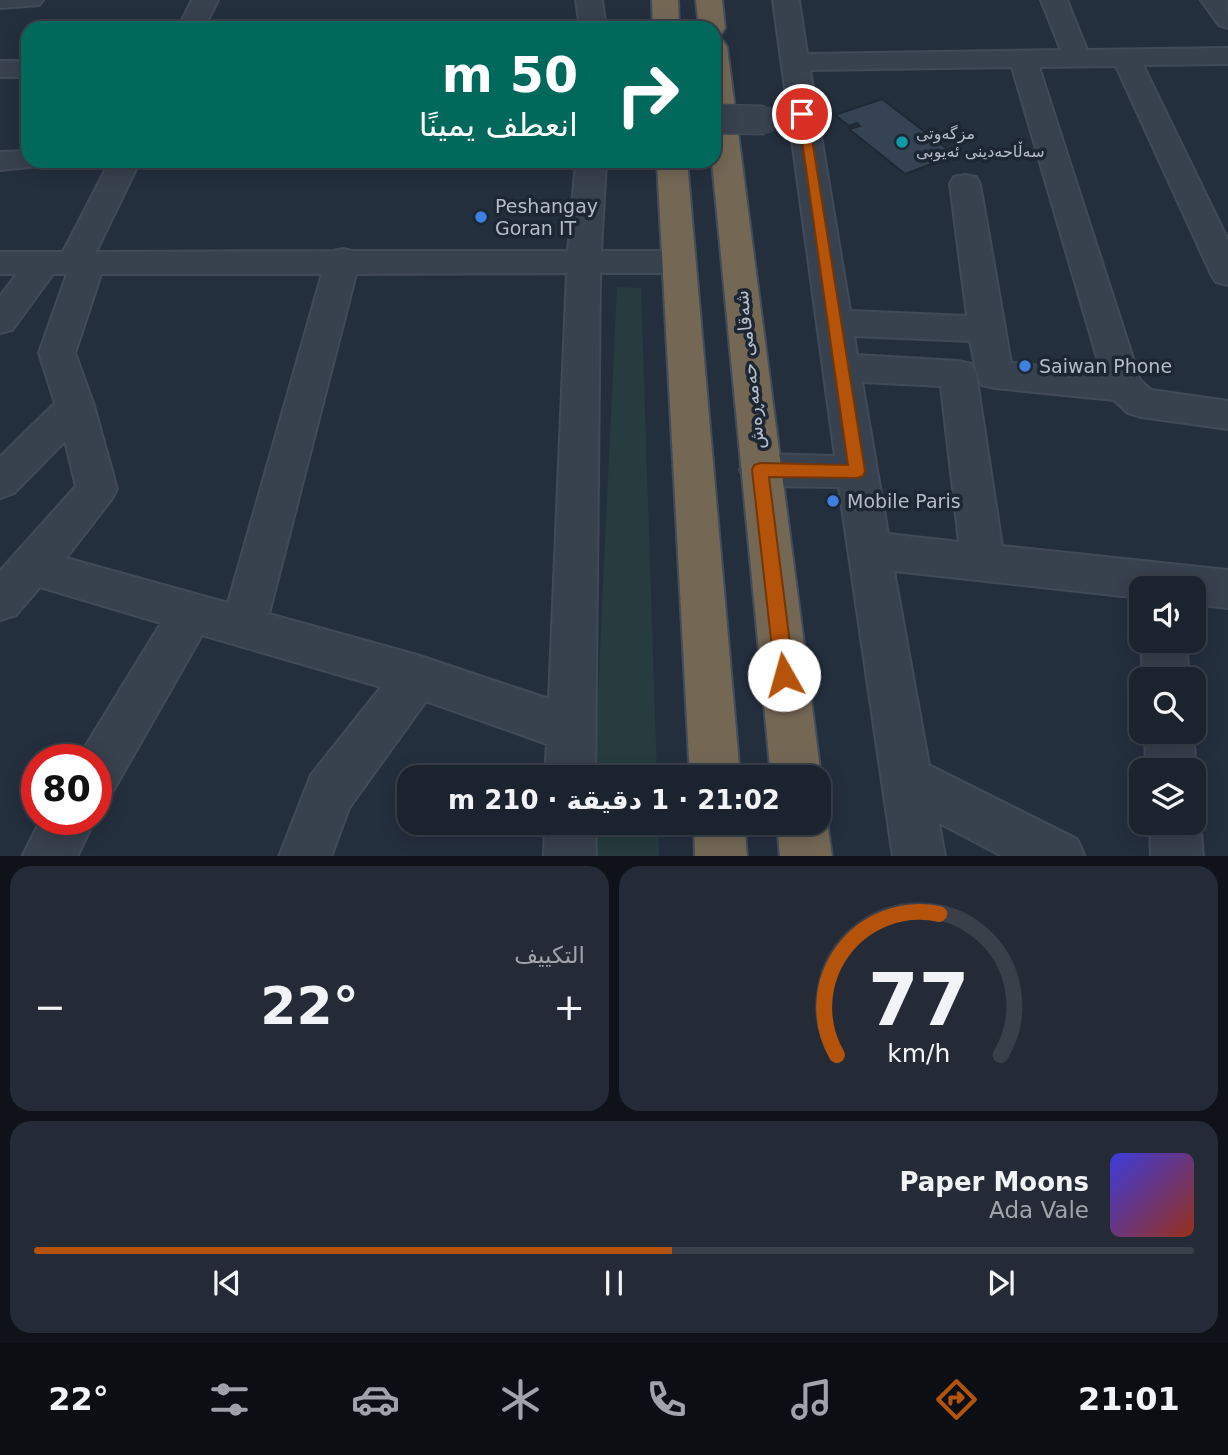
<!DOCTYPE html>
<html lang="ar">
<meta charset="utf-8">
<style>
body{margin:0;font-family:"DejaVu Sans",Cairo,sans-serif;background:#242b36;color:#f1f3f6;direction:rtl;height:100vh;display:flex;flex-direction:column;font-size:26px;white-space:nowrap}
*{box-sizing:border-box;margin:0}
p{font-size:23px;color:#a0a4aa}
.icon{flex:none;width:38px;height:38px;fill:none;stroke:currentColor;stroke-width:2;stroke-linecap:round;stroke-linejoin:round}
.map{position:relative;height:856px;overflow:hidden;direction:ltr}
.details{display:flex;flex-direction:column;gap:10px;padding:10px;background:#0f1319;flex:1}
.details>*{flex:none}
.banner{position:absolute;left:21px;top:21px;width:700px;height:147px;border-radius:21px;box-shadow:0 4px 18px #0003,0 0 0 2px #39404a;direction:rtl;background:#00695c;color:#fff;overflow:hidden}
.tools{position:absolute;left:1129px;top:576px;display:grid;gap:14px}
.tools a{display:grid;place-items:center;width:77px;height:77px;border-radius:14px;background:#1b232e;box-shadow:0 4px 18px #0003,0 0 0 2px #39404a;font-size:35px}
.speed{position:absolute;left:21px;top:744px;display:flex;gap:14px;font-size:35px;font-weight:700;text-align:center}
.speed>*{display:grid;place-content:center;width:91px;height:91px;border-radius:50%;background:#1b232e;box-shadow:0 4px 18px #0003,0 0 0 2px #39404a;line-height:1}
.speed .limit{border:10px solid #d22;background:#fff;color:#111}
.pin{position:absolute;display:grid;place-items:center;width:60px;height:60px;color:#fff;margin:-30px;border:4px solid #fff;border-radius:50%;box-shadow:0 2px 7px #0007}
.me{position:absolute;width:77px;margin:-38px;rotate:353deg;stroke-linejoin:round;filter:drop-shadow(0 0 5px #0008)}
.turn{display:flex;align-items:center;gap:24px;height:147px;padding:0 28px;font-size:32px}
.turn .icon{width:91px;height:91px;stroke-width:2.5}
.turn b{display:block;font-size:49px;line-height:60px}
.big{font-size:52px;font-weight:700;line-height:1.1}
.details .tile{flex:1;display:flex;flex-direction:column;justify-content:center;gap:10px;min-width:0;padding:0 24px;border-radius:21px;background:#242b36}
.details .dial{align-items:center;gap:0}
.dial svg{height:182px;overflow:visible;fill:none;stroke:#39404a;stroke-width:7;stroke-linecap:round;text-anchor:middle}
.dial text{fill:#f1f3f6;stroke:none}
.song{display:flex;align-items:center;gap:21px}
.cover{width:84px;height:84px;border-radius:10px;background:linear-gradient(135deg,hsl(240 70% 55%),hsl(10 70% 35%))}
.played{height:7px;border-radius:4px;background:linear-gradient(90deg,#b45309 55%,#39404a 55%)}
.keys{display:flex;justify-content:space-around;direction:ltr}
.heat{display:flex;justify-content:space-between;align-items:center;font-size:38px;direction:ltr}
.details .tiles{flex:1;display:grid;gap:10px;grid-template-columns:1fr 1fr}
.tile:last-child{grid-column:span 2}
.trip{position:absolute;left:397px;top:765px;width:434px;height:70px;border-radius:21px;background:#1b232e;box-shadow:0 4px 18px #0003,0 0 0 2px #39404a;font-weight:700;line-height:70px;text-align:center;direction:rtl}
.dock{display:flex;height:112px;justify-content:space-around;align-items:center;background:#0b0e12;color:#a0a4aa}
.dock .icon{width:49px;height:49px}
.dock .current{color:#b45309}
.dock b{font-size:32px;color:#f1f3f6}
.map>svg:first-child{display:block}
.green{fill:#263c3f}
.building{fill:#364354;stroke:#1f2835;stroke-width:2}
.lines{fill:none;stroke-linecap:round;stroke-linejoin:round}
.minor-casing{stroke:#414a57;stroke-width:4}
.highway-casing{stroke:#434c59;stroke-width:4}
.minor{fill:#38414e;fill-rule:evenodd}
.highway{fill:#746855;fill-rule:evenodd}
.minor-bridge-casing{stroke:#414a57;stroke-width:31;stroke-linecap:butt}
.minor-bridge{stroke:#38414e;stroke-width:28}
.route{fill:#b45309;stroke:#753606;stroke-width:2}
.culture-dot{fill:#0f9aa8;stroke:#1d2633;stroke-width:2.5}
.shop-dot{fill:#3f7fe0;stroke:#1d2633;stroke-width:2.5}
.labels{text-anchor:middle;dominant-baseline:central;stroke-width:7;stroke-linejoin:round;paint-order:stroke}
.far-poi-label{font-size:16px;fill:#b4bcc9;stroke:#1d2633;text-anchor:start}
.poi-label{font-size:19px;fill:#b4bcc9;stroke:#1d2633;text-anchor:start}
.street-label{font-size:19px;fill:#b4bcc9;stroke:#1d2633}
</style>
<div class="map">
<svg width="1228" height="857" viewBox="0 0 1228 857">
<rect width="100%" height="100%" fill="#242f3e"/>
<path class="green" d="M617,287L641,288L657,777H594Z
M592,823H658L659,856L590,857Z"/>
<path class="building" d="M882,99L955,155L905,174L849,129L860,126L857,123L849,126L835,115Z"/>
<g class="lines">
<g class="minor-casing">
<path id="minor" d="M0,0H43L39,5L0,8Z
M192,0H218L204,28H178Z
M576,0H602L606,28H580Z
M773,0H799L807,54L1061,50L1041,0H1067L1087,50L1228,48V64L1143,65L1228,240V285L1216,282L1211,274L1116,66L1039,67L1140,380L1151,390L1228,401V429L1141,417L1128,413L1114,400L995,388L982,385L977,375L970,341L854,336L857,355L958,361L971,364L976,374L1002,546L1228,570V608L1194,604V588H1141V598L894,571L929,765L1077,839L1085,857H1004L939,823L945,857H893L839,487L760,486L746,481L740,470L746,459L760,454L835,456ZM1012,67L1101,371L1011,363L980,184L976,177L965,175L954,177L950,184L967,316L850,311L810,70ZM862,382L941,386L959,542L888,534Z
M1201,0H1227L1228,28L1219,25Z
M0,61H28V77H0Z
M28,151V161H42L39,166L0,170V152Z
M110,161H140L96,252L334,251L343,249L352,251H568L576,161H606L601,251H678L690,254L695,262L690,270L678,273H600L595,777H545L547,744L426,701L349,808L331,857H279L311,775L381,687L202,635L113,791L96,798V760H77L161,623L40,587L16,615L0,620V571L76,486L65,441L14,493L0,498V457L55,403L39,353L67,274H53L12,330L0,333V296L17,274H0V252H63ZM567,273L549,699L417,655L269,614L356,274ZM101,274H322L228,603L66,558L111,500L117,489L94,406L75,353Z
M1141,639L1186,640L1189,679H1143Z
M1145,732H1193L1196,770L1194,775V770H1146Z
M1194,805L1200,822L1203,857H1151L1150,822H1194Z
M41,819H95L77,857H22Z
M545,822H595L596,857H544Z"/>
</g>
<g class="highway-casing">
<path id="highway" d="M652,0H678L679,28H653Z
M696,0H722L725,28L721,34L714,35V28H699Z
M714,39L723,41L727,47L821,777L819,781V777H771L712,161H714Z
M657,161H687L740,777H690Z
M819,804L827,822L832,857H780L777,822H819Z
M694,822H744L747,857H695Z"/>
</g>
<use href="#minor" class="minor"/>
<use href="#highway" class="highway"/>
<g class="minor-bridge-casing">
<path id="minor-bridge" d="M714,119L765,120"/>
</g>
<use href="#minor-bridge" class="minor-bridge"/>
</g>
<path class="route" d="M798,112L808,114L865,471L863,476L857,478L769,477L794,675L791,681L784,683L778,681L775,675L752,470L754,465L760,463L848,465Z"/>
<circle class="culture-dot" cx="902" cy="142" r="7"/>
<g class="shop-dot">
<circle cx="481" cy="217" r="7"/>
<circle cx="1025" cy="366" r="7"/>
<circle cx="833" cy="501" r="7"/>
</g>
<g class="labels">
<g class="far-poi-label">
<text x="916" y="133">مزگەوتی<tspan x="916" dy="18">سەڵاحەدینی ئەیوبی</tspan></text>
</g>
<g class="poi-label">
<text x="495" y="206">Peshangay<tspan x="495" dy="22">Goran IT</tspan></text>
<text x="1039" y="366">Saiwan Phone</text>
<text x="847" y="501">Mobile Paris</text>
</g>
<g class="street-label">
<text transform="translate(749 370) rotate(-96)">شەقامی حەمەڕەش</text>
</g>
</g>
</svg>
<div class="tools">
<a><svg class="icon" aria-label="sound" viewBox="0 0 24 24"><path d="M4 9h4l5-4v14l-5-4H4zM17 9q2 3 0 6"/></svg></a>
<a><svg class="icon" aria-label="search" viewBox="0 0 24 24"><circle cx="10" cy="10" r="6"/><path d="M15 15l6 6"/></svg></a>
<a><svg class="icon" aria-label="layers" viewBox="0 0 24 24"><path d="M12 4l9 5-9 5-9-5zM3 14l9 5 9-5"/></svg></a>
</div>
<div class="speed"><div class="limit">80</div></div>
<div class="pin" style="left:802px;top:114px;background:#d93025"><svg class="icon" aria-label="arrive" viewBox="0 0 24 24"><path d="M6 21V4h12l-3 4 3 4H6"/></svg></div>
<svg class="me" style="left:784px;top:675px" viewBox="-20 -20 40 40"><circle r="19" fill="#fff"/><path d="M0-13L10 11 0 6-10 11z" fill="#b45309"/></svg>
<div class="trip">21:02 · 1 دقيقة · 210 m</div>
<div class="banner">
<div class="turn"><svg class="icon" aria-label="right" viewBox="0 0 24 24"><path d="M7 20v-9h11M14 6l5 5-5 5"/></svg><div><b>50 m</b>انعطف يمينًا</div></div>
</div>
</div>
<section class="details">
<div class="tiles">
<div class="tile dial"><svg viewBox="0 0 100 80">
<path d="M14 69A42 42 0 1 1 86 69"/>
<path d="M14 69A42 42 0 0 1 59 7" stroke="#b45309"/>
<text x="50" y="56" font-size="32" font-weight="700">77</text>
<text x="50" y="72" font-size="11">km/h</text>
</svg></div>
<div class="tile"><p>التكييف</p>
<div class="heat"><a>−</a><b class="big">22°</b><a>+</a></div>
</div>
<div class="tile">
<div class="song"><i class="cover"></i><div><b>Paper Moons</b><p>Ada Vale</p></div></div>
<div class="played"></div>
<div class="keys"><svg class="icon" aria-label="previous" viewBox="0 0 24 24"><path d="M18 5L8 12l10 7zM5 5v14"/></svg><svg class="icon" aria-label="pause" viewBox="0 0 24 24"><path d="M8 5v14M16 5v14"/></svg><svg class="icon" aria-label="next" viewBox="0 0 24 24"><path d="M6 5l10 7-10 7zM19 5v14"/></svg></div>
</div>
</div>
</section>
<nav class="dock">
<b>21:01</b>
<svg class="icon current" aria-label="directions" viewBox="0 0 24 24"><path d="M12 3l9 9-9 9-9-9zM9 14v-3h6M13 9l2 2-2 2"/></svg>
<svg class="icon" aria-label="music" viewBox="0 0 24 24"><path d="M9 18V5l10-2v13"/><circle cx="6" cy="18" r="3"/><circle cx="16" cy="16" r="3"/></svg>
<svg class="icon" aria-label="phone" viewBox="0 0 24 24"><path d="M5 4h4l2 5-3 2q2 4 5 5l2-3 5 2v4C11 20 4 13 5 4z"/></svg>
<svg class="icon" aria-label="climate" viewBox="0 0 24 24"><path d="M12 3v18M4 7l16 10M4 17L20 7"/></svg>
<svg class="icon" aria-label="car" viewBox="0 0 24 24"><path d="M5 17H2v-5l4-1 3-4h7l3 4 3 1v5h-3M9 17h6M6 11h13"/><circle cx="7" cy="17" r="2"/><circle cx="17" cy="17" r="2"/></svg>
<svg class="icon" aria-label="filters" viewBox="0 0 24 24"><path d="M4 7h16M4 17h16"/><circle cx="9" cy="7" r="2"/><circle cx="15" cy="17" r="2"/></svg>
<b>22°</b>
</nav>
